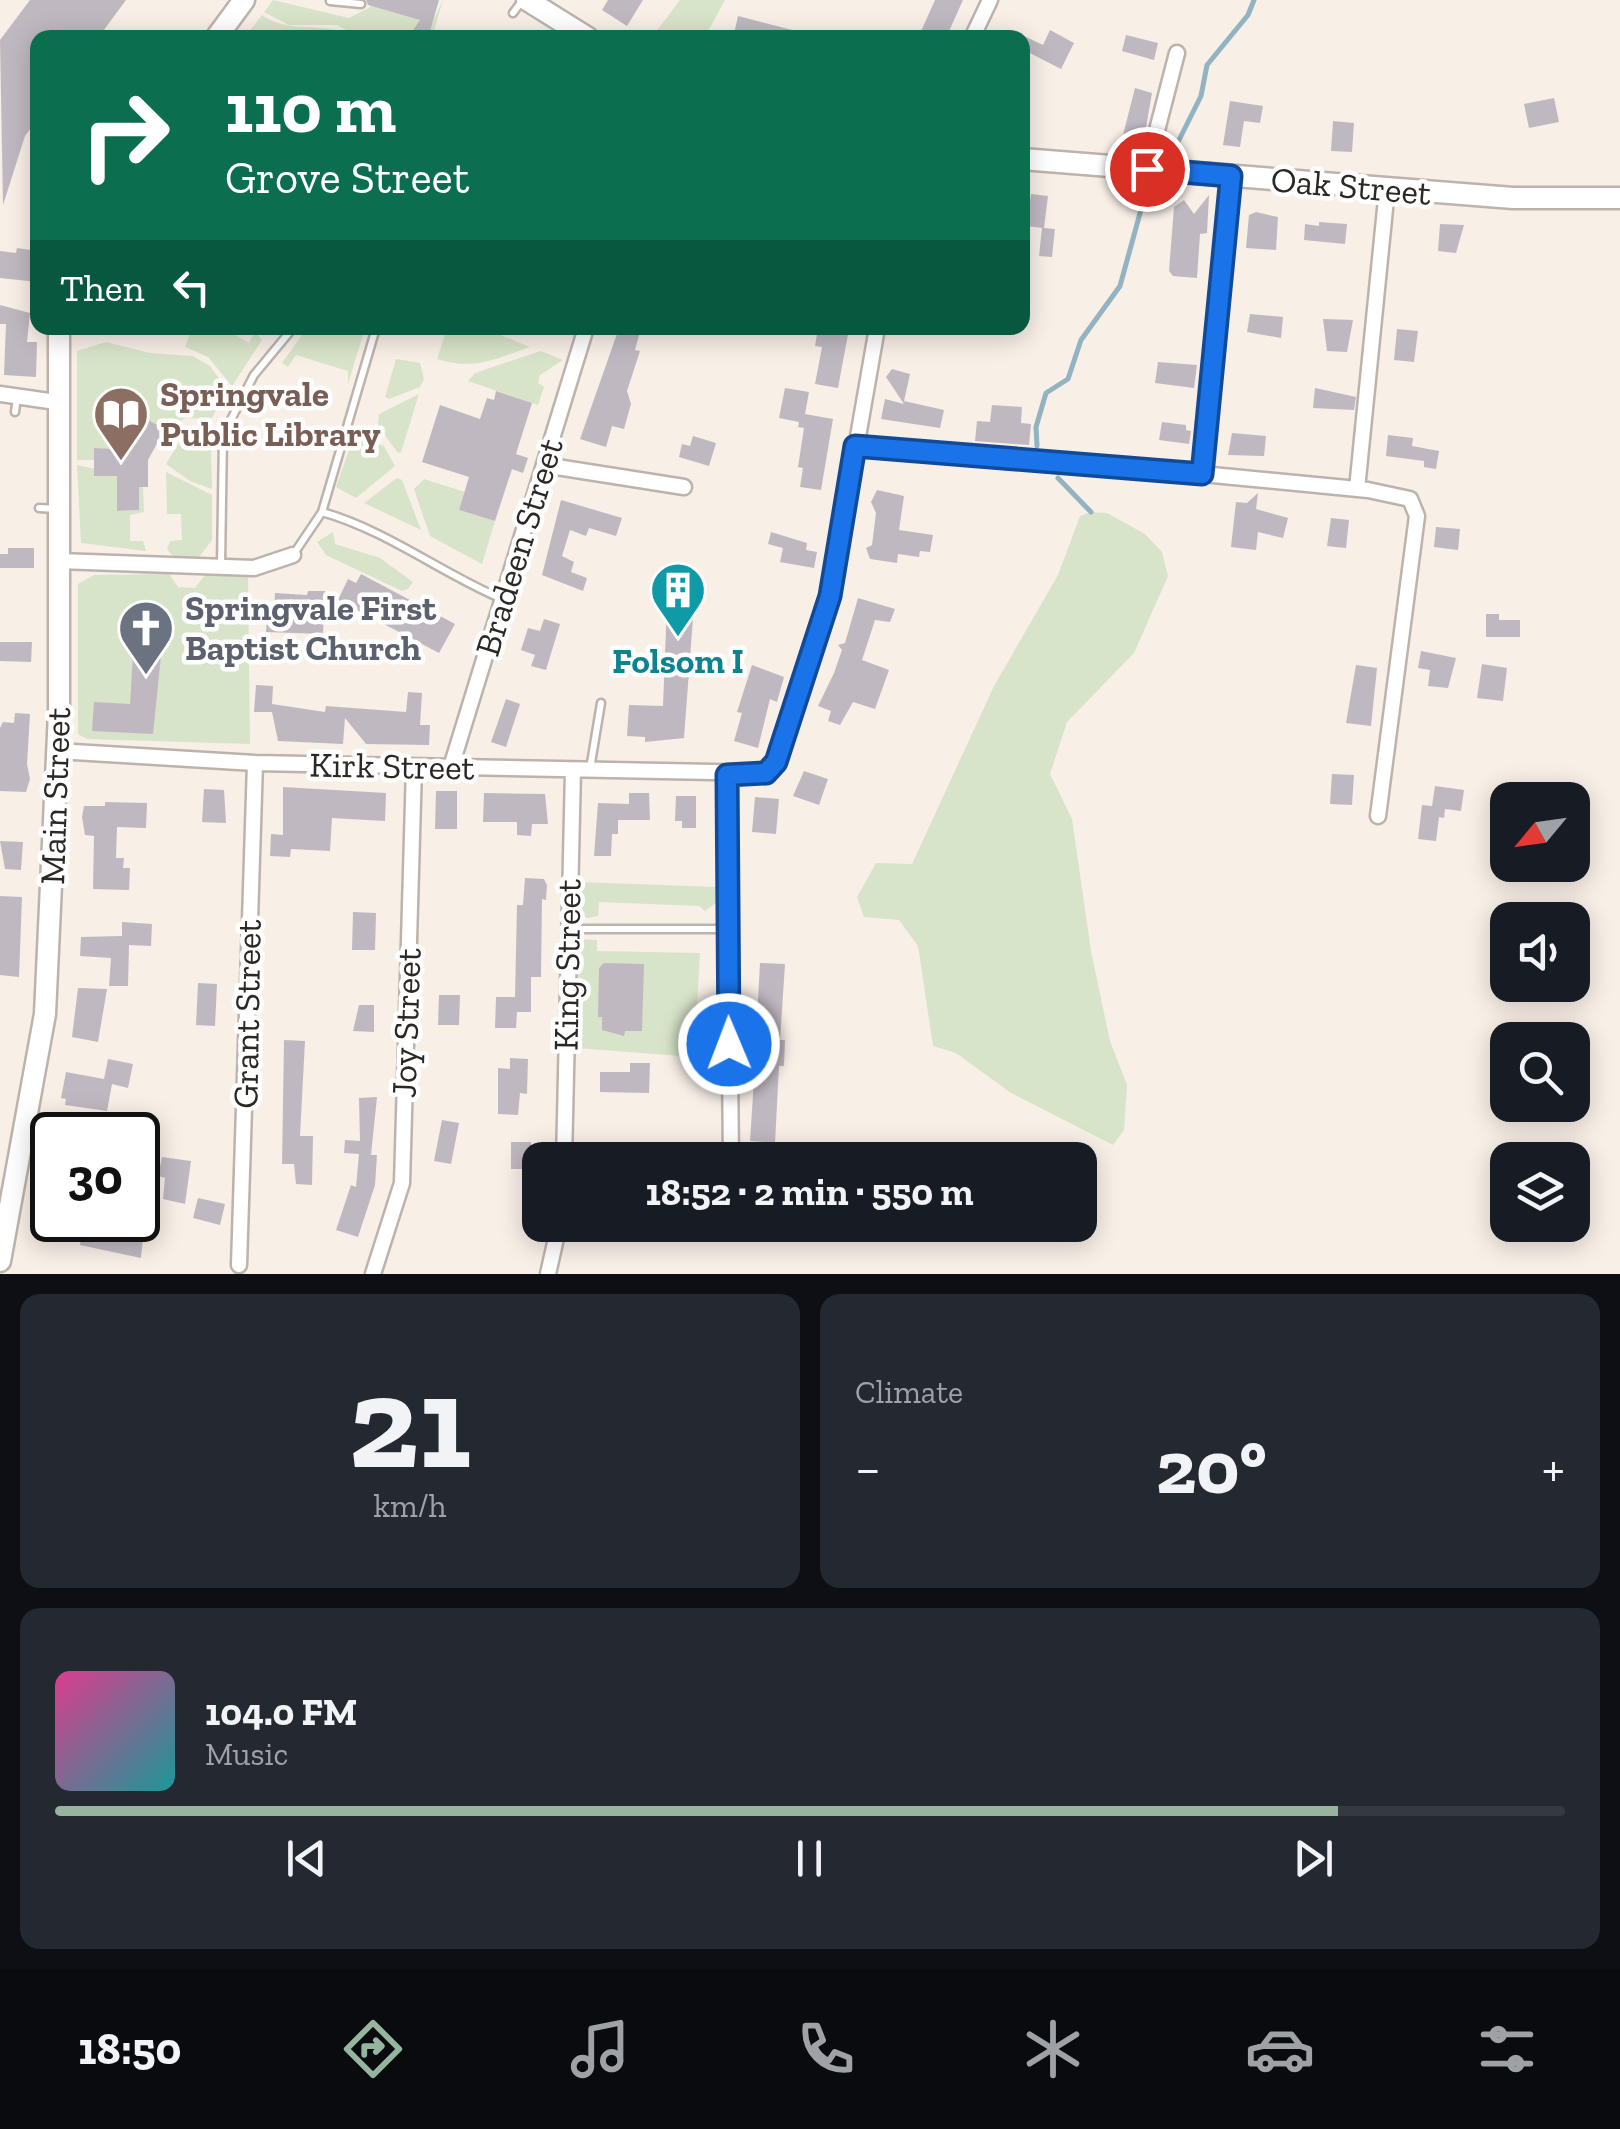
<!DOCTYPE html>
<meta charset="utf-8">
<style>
body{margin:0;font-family:"Zilla Slab",serif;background:#242831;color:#f1f3f6;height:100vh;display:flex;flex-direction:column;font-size:38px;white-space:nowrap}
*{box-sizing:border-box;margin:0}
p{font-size:32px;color:#9ea1a6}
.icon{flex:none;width:55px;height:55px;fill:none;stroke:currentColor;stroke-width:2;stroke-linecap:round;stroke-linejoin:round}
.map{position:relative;height:1274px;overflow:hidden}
.side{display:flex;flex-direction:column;gap:20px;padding:20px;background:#0d0f14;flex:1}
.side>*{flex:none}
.top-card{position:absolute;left:30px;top:30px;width:1000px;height:305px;border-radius:20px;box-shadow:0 5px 25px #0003;background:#0b6e4f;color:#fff;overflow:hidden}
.needle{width:65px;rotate:241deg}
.fabs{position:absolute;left:1490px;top:782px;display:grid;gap:20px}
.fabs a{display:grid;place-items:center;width:100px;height:100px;border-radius:20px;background:#171b24;box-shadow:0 5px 25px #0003;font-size:50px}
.speed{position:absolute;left:30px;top:1112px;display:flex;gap:20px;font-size:50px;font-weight:700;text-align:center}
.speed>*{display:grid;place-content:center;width:130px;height:130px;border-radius:50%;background:#171b24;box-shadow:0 5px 25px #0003;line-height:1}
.speed .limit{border:5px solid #111;border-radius:15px;background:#fff;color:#111}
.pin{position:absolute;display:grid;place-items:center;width:85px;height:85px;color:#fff;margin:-42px;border:5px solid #fff;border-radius:50%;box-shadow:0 2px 10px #0007}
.me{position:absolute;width:110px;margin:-55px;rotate:359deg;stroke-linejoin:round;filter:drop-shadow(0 0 8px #0008)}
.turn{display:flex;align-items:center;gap:35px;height:210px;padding:0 30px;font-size:45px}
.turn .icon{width:130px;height:130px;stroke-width:2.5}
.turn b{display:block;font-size:70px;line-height:85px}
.then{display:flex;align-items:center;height:95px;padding:0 30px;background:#0003;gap:20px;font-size:38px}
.big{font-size:75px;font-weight:700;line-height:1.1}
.side .widget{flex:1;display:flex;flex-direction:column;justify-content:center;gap:15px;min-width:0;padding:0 35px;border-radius:20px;background:#242831}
.side .dial{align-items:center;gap:0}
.dial b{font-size:130px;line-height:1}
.song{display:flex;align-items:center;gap:30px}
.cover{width:120px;height:120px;border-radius:15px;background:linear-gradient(135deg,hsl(330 70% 55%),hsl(180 70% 35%))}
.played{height:10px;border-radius:5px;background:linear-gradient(90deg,#96b59f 85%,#363941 85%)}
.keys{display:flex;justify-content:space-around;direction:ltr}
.heat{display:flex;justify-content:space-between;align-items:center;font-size:55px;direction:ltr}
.side .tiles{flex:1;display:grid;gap:20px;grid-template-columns:1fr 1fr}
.widget:last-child{grid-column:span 2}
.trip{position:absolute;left:522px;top:1142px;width:575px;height:100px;border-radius:20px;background:#171b24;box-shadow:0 5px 25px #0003;font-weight:700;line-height:100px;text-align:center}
.menu{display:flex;height:160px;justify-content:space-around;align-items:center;background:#090b0e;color:#9ea1a6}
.menu .icon{width:70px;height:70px}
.menu .active{color:#96b59f}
.menu b{font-size:45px;color:#f1f3f6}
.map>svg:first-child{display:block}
.green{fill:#d8e4c9}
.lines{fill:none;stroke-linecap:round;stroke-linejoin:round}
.stream{stroke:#92b3c2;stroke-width:5}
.building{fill:#c0b8c1}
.service-casing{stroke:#bcb3ac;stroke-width:11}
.minor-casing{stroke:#bcb3ac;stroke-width:19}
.secondary-casing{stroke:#bcb3ac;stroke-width:25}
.service{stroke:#fff;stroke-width:6}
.minor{stroke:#fff;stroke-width:14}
.secondary{stroke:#fff;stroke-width:20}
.route-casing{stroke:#114b97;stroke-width:25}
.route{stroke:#1a73e8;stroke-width:18}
.labels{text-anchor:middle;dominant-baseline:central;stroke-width:9;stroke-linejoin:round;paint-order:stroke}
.street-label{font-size:35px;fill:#2b2724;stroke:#fefefe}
.education-label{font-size:35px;font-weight:bold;fill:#785e54;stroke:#fefefe;text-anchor:start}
.worship-label{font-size:35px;font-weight:bold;fill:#5b616d;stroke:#fefefe;text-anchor:start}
.culture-label{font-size:35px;font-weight:bold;fill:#0d838f;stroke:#fefefe}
</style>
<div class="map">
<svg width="1620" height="1274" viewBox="0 0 1620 1274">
<rect width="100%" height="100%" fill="#f8efe7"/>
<path class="green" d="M273,0L349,18L372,6L432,23L443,0L434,31L419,27L408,37H359L337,25H289L264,12Z
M680,0H725L705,37H652Z
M262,15C291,36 324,19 352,37H245Z
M192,328H223L249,343L255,332L262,340L232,386L208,357L185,347Z
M307,328H365L348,384V371L296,355L288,367L282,363Z
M447,328H494L493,332L530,347C494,359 475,371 437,359Z
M106,342L150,353L193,356L210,366L228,391L211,419L186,418L165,429L129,418L116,429L115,450L94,448V460H77V351Z
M541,351L563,360L540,375L538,383L544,387L538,405L468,381L475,373Z
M396,359L420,363L424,379L420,387L389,399L385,397Z
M419,394L401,452L398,453L378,426L379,414Z
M198,432L211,447L212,489L190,481L166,464L181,439Z
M354,435L384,446L395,466L356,498L336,487Z
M77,465L118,474V511L139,510V487H143L144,512L130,515V541H143L146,551L81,543Z
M166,472L212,495V540L199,557L173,556L167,549L170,541L182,540L181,514H167Z
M397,478L402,480L421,530L364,503Z
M424,479L465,492L459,510L495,521L482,564L430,536L414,489Z
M1091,512L1107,513L1145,534L1162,552L1168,576L1134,653L1067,722L1050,774L1072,819L1091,951L1110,1041L1127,1085L1124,1130L1113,1145L1011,1093L956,1053L933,1046L918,946L899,920L864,917L857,897L876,863L912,864L994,686L1058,575L1080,516Z
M333,532L335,544L380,558L413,582L408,589L402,591L326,555L317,542Z
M169,574L178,587L195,588L205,575L248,577L250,744L87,739L78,734V584L94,575Z
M579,882L717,887L716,903L705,911L699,906L599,902L598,916L587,918L579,913Z
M577,939L597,940V951L700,953L694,1057L576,1048Z"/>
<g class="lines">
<path class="stream" d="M1173,152L1201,96L1207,65L1248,15L1254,0
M1037,446L1036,427L1046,393L1068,379L1081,340L1120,286L1145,195
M1058,478L1091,512"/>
</g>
<path class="building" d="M30,0H126L98,38H38V119L25,136L3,205L0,40Z
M366,0H439L428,38H408L420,20L368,5Z
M608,0H643L627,26L602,10Z
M935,0H963L946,38H918Z
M738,16L804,33L803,38L734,34Z
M1050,30L1074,43L1061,69L1022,49V35L1043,45Z
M1126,35L1158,43L1154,60L1122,51Z
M1135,88L1152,93L1144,139L1123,135Z
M1554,98L1559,122L1529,128L1524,104Z
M1230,101L1263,106L1260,123L1244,121L1240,147L1223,145Z
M1333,121L1354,123L1352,152L1331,151Z
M1031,194L1048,196L1044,228L1055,229L1052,257L1039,256L1042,228L1027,226Z
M1209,195L1207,233L1200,234L1197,278L1173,276L1169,271L1174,207L1184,200L1194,214Z
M1256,212L1278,217L1276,250L1246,248L1249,215Z
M1319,222L1347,224L1345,244L1304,240L1305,224L1319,226Z
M1440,224L1464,225L1456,253L1438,251Z
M17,248L38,251V282L0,278V251L16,253Z
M0,305L30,313L27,342H37L36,377L4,375L6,324H0Z
M1250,314L1283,317L1281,338L1247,332Z
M1323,319L1353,320L1347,352L1327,351Z
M619,328H641L635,350L640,351L627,391L631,404L624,429L612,426L606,447L580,439Z
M818,328L849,329L838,388L815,384L822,347L815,346Z
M1397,329L1418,331L1414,362L1394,360Z
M1158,362L1197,365L1194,388L1155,383Z
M892,369L910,374L904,401L944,410L940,428L881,419L885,399L904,404L886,377Z
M785,388L809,392L805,414L833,419L821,490L800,487L803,468L798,467L804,428L798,427L799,422L779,418Z
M1315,388L1356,397L1354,410L1313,408Z
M496,391L532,403L516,454L528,458L523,473L512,469L495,521L459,510L469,477L422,462L440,405L480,419L487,398L494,400Z
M992,405L1022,407L1021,423L1031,424L1029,445L975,441L977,421L990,422Z
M148,420L165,429L148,460V487H139V510L117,511V476H94V448L131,450Z
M1162,422L1186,425V430L1191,431L1189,444L1159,440Z
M1232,433L1266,436L1264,456L1228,455Z
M1388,435L1413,438L1412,446L1439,451L1436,469L1424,467V461L1386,456Z
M693,436L716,443L709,466L679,457L682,444L690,446Z
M877,490L904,496L899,530L933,535L930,552L920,551L919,557L898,554L897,563L870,559L866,548L872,545L876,513L871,502Z
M1258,493L1256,509L1288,518L1283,538L1258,532L1256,550L1231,547L1236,502L1247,503Z
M561,500L622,518L616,536L589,528L586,536L570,530L562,556L574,562L571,572L587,578L583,591L542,575Z
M1331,518L1349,520L1346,548L1327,546Z
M1436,527L1460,529L1458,550L1434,547Z
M771,532L807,543L806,550L817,552L814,568L780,562L783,548L768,544Z
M8,548H34V568H0V554H8Z
M361,574L455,624L439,653L338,600L348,579L356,583Z
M308,591H325L323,634L266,632L267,619L274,620L275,593L307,595Z
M858,598L895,609L890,622L875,620L862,660L889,670L875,709L853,702L840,725L828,721L831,711L818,706L834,673L842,650L838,645L845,643Z
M667,604L694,605L684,738L645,742V737L627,736L629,705L663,706Z
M1486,614H1499V620H1520V637H1486Z
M544,619L560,624L546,670L531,666L535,655L521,650L528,628L540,631Z
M0,642H32L31,662L0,661Z
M1421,651L1456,658L1448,688L1428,686L1430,670L1418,668Z
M133,655L161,656L153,734L92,731L94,702L130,704Z
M1482,664L1507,668L1503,701L1477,698Z
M752,665L784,677L777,702L770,699L758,748L734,741L742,713L737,712Z
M1356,665L1377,668L1371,726L1346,723Z
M256,685L273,686L272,704L325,712L326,706L406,712L408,692L422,693L420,725H430L429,745L366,744L345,718L343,744L278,741L272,712H254Z
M506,699L520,704L506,747L491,742Z
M15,713L30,714L27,764L30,779L26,792L0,791V728L3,722L14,723Z
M804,771L828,779L819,805L793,796Z
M1332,774L1354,775L1352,805L1330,804Z
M1435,786L1464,790L1461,811L1445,809L1444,818L1439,817L1436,841L1418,839L1422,805L1432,806Z
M283,787L386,793L385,821L332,818L330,851L291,849L290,857L270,856L271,834L283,835Z
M204,789L224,790L226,823L202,822Z
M436,791H457V829H435Z
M484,793L545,794L548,824H532L531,836L517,835V822H483Z
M629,793H649L650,820H618V834H612L611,856H594L598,803L629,804Z
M676,796H696V828H682V821H675Z
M755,797L779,799L776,834L752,832Z
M105,802L147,803L146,828L117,827L116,858H124L123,868H130L129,890L93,889L94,836L85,835L82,817L84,806H105Z
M0,841L23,842L21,870L5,869Z
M525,878L544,879L547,885L546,900L542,899L541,977H531V1012H517L516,1028H495L496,997H515L517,905H523Z
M0,896L22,897L19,977L0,975Z
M353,912L376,913L375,950H352Z
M122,922L152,924L151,946L129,945L128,986H109L111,958L80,956L81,937L122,936Z
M604,963L644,964L642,1031H625L624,1036L602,1030V1017H598L599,968Z
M760,963L785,964L780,1040H785L784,1066H779L775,1143L750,1141L755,1064L747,1060L748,1044L756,1038Z
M198,983L217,984L215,1026L196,1025Z
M78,988L107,989L98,1042L72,1037Z
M439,995H460L459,1025H438Z
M359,1005H374V1032L353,1031Z
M284,1040L305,1041L300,1136H313L312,1185L296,1184L294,1164H282Z
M510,1058L528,1059L527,1094L520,1093L518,1115L498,1114V1068L510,1069Z
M108,1059L133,1064L128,1088L112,1084L107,1111L65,1105L66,1099L61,1098L66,1072L104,1079Z
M630,1063H650L649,1093L600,1092V1072H630Z
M377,1097L371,1155H377L375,1185L358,1237L336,1230L351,1185L356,1187L359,1154L344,1153L345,1140L360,1141L359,1098Z
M442,1120L459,1123L451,1164L434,1161Z
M511,1142H531V1169H511Z
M162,1157L191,1161L185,1204L163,1199L165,1178L158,1176Z
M198,1198L225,1204L220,1225L193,1218Z
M82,1223L144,1229L141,1258L80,1245Z"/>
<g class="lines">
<g class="service-casing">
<path id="service" d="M330,1L361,4
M513,13L522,1
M15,412L17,397
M39,508L57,509
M322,512L376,328
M293,555L322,512C386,530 441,573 502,599
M221,565L223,435L254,375L293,328
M590,769L601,703
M568,929H727"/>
</g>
<g class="minor-casing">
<path id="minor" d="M972,38L990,0
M1147,169L1177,53
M0,394L56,402
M855,446L1202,474L1368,490L1410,499L1417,516L1378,816
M544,465L684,487
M1202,474L1231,176
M1357,489L1387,189
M59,561L254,568L293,555
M57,751L255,763L766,773L779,755L830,597L877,328
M451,767L586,328
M727,775L731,1160
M564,1160L573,770
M239,1265L255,763
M373,1274L402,1183L414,767
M548,1274L559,1225"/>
</g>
<g class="secondary-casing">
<path id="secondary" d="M527,0L588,38
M216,38L244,0
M1022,159L1513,198H1620
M0,1261L45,1014L59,713V328"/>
</g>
<use href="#service" class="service"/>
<use href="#minor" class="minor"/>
<use href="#secondary" class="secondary"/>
</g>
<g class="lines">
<g class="route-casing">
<path id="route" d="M729,1044L727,775L766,773L776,762L830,596L855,446L1202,474L1231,176L1147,169"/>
</g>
<use href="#route" class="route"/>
</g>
<defs>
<g id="library-pin" transform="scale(2.875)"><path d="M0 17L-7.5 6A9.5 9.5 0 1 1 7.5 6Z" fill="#8d6e63" stroke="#fefefe"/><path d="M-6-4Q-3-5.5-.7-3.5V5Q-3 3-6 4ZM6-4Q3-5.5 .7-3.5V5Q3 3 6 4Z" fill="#fff"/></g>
<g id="building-pin" transform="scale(2.875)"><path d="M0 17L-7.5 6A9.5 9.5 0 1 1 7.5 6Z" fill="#0f9aa8" stroke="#fefefe"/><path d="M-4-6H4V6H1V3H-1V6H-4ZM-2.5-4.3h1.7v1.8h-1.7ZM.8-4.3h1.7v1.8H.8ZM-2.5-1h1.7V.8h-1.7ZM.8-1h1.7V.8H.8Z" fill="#fff"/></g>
<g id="church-pin" transform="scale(2.875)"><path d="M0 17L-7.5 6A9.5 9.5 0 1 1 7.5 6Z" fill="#6b7280" stroke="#fefefe"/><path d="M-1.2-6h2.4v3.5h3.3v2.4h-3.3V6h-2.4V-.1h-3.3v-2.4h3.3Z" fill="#fff"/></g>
</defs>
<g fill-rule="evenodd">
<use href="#library-pin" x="121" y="414"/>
<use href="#building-pin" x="678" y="590"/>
<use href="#church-pin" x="146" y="628"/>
</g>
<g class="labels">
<g class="street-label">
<text transform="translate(1351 186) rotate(5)">Oak Street</text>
<text transform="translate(519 547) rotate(-73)">Bradeen Street</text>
<text transform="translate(392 766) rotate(1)">Kirk Street</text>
<text transform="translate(55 796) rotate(-88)">Main Street</text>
<text transform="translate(567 965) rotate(-89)">King Street</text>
<text transform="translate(247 1014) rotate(-89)">Grant Street</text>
<text transform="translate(406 1023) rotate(-88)">Joy Street</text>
</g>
<g class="education-label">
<text x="160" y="394">Springvale<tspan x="160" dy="40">Public Library</tspan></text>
</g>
<g class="worship-label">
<text x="185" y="608">Springvale First<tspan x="185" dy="40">Baptist Church</tspan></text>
</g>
<g class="culture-label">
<text x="678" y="661">Folsom I</text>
</g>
</g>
</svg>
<div class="fabs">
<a><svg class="needle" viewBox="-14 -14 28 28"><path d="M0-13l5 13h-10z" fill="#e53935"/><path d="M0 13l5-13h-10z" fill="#9ea1a6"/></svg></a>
<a><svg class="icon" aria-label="sound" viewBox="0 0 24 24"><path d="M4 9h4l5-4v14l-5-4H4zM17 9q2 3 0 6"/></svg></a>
<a><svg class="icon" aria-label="search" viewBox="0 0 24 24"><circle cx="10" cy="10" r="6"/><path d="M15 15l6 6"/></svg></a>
<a><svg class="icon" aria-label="layers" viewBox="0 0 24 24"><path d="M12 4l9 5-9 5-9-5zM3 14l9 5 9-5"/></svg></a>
</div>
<div class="speed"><div class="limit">30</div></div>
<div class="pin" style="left:1147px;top:169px;background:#d93025"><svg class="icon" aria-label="arrive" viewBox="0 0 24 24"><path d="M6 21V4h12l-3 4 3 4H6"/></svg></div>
<svg class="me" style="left:729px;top:1044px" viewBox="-20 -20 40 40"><circle r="17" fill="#1a73e8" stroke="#fff" stroke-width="3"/><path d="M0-11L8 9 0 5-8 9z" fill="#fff"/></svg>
<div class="trip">18:52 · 2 min · 550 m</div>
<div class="top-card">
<div class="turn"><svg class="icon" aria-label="right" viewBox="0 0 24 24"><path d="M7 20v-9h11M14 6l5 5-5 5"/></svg><div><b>110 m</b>Grove Street</div></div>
<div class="then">Then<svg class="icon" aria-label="left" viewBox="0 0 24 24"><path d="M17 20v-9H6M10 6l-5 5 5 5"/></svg></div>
</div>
</div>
<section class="side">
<div class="tiles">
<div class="widget dial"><b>21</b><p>km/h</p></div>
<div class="widget"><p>Climate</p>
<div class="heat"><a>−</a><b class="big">20°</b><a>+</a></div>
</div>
<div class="widget">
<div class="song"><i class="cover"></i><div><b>104.0 FM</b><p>Music</p></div></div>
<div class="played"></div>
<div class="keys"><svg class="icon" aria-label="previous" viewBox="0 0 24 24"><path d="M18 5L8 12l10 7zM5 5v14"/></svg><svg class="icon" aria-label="pause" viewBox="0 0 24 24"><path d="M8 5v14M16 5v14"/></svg><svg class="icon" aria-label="next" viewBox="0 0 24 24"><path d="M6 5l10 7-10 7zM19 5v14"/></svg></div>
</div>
</div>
</section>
<nav class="menu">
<b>18:50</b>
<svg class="icon active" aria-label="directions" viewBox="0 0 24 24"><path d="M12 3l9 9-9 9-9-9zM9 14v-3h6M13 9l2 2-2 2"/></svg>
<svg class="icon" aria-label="music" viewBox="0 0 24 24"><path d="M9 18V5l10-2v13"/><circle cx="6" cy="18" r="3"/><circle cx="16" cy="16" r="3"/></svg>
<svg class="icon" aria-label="phone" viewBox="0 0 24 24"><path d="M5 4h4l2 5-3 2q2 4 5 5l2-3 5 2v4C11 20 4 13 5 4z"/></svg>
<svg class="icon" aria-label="climate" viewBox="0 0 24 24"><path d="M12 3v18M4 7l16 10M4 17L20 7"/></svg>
<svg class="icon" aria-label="car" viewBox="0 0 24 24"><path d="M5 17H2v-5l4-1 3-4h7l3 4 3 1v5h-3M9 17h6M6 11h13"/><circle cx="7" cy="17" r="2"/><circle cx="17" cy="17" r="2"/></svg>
<svg class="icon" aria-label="filters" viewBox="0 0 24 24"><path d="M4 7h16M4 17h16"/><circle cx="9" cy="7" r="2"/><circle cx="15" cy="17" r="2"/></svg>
</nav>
